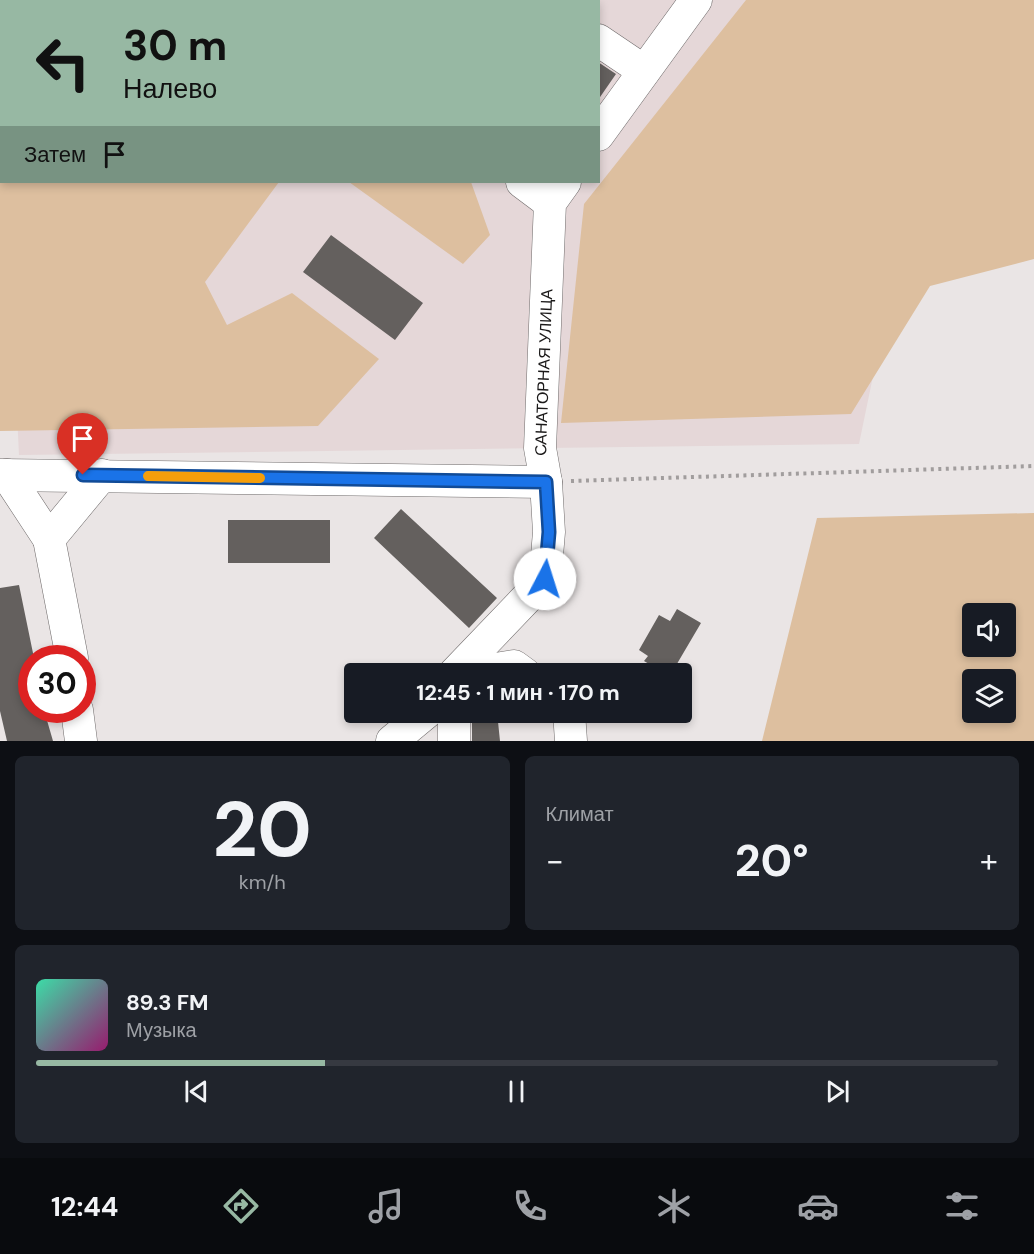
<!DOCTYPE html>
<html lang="ru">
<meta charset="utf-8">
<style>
body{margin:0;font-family:"DM Sans",sans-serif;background:#20242c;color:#f1f3f6;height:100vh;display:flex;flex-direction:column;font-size:22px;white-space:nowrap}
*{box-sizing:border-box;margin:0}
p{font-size:20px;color:#9ea1a6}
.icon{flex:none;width:33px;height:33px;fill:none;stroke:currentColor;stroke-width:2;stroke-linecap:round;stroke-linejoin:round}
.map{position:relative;height:741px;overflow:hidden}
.sheet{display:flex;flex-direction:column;gap:15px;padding:15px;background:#0d0f14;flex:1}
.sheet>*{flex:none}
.banner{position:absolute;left:0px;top:0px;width:600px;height:183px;box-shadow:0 3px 9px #0003;background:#97b8a3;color:#111;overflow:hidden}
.fabs{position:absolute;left:962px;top:603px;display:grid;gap:12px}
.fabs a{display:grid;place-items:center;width:54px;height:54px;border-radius:6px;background:#171b24;box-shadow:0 3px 9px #0003;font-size:30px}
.speed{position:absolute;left:18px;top:645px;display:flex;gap:12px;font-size:30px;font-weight:700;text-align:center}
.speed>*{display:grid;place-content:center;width:78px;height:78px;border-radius:50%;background:#171b24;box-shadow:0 3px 9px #0003;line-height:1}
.speed .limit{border:9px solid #d22;background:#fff;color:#111}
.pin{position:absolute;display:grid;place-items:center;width:51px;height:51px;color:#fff;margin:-62px -26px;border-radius:50% 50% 50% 0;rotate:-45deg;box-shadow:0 0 6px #0007}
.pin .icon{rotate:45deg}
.me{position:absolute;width:66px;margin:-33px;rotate:5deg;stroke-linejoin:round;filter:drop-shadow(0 0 4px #0008)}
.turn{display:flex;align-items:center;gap:21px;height:126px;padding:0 24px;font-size:27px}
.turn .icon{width:78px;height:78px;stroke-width:2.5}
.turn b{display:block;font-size:42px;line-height:51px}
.then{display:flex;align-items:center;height:57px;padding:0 24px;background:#0003;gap:12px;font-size:22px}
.big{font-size:45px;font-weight:700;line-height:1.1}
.sheet .tile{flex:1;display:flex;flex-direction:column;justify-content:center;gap:9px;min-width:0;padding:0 21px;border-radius:9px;background:#20242c}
.sheet .dial{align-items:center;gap:0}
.dial b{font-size:78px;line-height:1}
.song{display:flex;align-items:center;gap:18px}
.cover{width:72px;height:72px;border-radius:9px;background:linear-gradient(135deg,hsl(160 70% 55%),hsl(320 70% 35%))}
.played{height:6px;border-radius:3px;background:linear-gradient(90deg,#97b8a3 30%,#363941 30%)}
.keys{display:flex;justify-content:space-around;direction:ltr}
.heat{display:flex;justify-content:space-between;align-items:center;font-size:33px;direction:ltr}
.sheet .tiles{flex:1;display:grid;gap:15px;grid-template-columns:1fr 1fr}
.tile:last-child{grid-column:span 2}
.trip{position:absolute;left:344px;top:663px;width:348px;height:60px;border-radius:6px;background:#171b24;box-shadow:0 3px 9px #0003;font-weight:700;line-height:60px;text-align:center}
.tab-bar{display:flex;height:96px;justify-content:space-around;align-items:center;background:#090b0e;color:#9ea1a6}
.tab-bar .icon{width:42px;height:42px}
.tab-bar .on{color:#97b8a3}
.tab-bar b{font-size:27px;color:#f1f3f6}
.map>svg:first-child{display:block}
.built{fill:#e5d7d8}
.green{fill:#ddbf9f;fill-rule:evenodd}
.building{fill:#64605e}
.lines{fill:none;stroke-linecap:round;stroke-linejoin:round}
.minor-casing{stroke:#6f6b6b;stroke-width:33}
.path{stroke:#a19d9d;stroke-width:4;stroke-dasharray:3 4.5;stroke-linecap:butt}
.minor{stroke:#fff;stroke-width:32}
.route-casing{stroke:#114b97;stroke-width:15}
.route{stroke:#1a73e8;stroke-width:10}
.slow{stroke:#f59e0b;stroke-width:10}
.labels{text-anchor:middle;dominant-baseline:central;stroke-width:6;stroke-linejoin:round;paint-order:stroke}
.street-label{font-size:16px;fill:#1b1919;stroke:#eae5e5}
</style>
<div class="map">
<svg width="1034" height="741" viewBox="0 0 1034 741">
<rect width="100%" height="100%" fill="#eae5e5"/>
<path class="built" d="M7,0H885L896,265L859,444L19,455L6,182H598V2H6Z"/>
<path class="green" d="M0,0H77L2,2V182H279L205,282L227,325L292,293L379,359L318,426L0,431Z
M746,0H1034V259L930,286L851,414L561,423L584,204Z
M349,182H471L490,235L463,264Z
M1034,513V741H762L817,518ZM972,614H1005V646H972ZM972,680H1005V712H972Z"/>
<path class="building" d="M598,62L616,74L598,100Z
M331,235L423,303L395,340L303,272Z
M401,509L497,598L469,628L374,538Z
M228,520H330V563H228Z
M19,585L34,658H32V710H44L53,741H7L0,711V588Z
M677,609L701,623L671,674H666L644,661L648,656L639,650L659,615L670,621Z
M472,712H497L500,741H472Z"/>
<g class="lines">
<g class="minor-casing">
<g id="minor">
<path d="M203,0V2"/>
<path d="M541,0L543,2"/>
<path d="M598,40L644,71"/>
<path d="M598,135L696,0"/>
<path d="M522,182L550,203"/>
<path d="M0,475L546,482"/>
<path d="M7,475L49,539"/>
<path d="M72,658L49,539L102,475"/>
<path id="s1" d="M454,674L545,579L549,532L546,482L540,448L550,203L565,182"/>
<path d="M464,674L514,666L525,674"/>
<path d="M77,710L81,741"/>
<path d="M454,712V741"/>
<path d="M569,712L571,741"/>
<path d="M392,741L427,712"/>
</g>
</g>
<path class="path" d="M571,481L1034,466"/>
<use href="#minor" class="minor"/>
</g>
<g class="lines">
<g class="route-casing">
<path id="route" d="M83,475L546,482L549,532L545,579"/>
</g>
<use href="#route" class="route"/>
<path class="slow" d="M148,476L260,478"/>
</g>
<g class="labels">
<g class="street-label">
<text stroke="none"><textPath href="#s1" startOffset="339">САНАТОРНАЯ УЛИЦА</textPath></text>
</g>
</g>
</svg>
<div class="fabs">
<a><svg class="icon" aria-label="sound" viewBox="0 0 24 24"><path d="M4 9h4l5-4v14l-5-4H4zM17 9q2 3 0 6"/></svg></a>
<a><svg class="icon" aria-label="layers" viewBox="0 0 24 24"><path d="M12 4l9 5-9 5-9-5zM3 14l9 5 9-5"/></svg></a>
</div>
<div class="speed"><div class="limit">30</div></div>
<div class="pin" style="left:83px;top:475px;background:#d93025"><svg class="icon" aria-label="arrive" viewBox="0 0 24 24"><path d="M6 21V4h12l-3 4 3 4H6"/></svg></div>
<svg class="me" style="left:545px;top:579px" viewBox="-20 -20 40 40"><circle r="19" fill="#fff"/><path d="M0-13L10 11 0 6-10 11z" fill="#1a73e8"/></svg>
<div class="trip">12:45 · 1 мин · 170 m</div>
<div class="banner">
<div class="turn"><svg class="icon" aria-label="left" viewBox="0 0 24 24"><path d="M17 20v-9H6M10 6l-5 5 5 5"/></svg><div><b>30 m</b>Налево</div></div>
<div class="then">Затем<svg class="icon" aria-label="arrive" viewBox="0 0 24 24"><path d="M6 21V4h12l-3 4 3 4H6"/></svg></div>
</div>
</div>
<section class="sheet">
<div class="tiles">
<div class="tile dial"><b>20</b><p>km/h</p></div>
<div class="tile"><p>Климат</p>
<div class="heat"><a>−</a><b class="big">20°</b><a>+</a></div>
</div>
<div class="tile">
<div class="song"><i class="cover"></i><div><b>89.3 FM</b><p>Музыка</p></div></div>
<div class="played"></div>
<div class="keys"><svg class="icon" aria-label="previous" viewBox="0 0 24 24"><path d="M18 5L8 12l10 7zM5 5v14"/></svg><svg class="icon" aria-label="pause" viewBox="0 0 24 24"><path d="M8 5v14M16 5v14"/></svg><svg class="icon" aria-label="next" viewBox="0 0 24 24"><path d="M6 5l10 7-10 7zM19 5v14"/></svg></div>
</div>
</div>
</section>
<nav class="tab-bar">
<b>12:44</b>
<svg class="icon on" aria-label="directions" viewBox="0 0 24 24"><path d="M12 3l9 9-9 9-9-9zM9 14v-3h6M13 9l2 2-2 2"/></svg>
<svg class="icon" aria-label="music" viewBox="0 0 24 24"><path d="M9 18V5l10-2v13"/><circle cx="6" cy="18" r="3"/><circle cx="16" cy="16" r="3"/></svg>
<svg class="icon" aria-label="phone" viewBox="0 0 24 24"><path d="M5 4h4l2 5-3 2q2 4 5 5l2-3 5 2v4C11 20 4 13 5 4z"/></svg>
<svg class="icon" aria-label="climate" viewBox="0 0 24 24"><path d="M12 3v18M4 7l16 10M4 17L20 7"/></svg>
<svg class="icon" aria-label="car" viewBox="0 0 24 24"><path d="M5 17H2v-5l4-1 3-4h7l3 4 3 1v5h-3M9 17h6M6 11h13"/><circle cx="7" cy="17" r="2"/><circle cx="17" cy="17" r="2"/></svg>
<svg class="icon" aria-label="filters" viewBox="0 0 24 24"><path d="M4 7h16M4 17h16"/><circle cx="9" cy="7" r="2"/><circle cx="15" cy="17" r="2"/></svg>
</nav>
